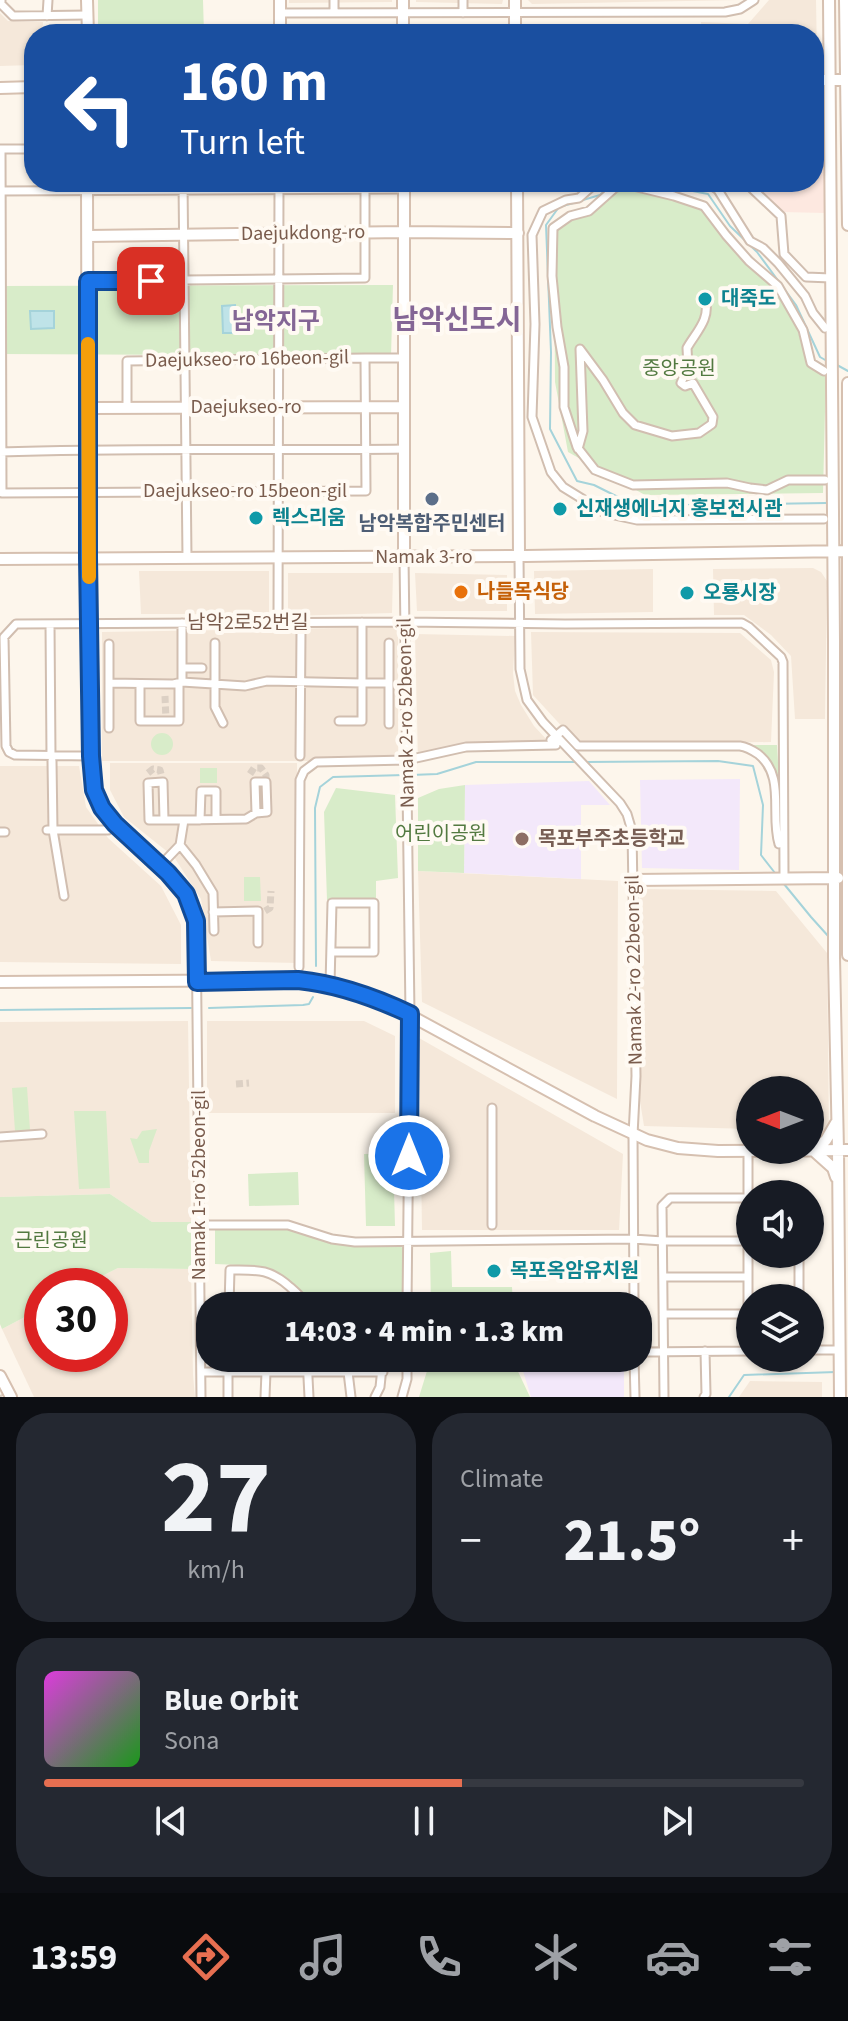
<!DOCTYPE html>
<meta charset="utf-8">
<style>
body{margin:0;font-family:"Source Sans 3","Noto Sans KR",sans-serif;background:#242831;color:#f1f3f6;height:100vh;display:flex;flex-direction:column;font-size:30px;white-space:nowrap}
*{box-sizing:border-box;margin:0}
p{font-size:26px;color:#9ea1a6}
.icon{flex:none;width:44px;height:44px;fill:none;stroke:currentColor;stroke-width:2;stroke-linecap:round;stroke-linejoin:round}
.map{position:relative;height:1397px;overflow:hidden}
.drawer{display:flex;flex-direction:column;gap:16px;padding:16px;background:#0d0f14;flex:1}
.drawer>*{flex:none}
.guide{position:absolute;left:24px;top:24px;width:800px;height:168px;border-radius:32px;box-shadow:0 2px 6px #0004;background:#1a4fa0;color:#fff;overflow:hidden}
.needle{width:52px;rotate:270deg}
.buttons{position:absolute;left:736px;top:1076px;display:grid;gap:16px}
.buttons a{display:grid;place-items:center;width:88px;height:88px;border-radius:50%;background:#171b24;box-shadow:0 2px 6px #0004;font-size:40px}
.speed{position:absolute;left:24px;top:1268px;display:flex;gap:16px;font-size:40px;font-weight:700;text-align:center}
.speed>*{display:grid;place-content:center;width:104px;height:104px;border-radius:50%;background:#171b24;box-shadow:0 2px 6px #0004;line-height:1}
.speed .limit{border:12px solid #d22;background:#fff;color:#111}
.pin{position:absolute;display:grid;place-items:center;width:68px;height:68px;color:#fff;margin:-34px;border-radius:16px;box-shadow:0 4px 12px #0006}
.me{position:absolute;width:88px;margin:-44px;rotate:0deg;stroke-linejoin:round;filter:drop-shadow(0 0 6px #0008)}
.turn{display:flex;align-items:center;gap:28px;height:168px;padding:0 24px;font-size:36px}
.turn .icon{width:104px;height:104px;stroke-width:2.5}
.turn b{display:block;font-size:56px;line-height:68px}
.big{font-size:60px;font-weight:800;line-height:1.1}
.drawer .widget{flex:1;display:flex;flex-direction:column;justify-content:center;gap:12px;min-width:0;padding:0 28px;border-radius:32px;background:#242831}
.drawer .dial{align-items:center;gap:0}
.dial b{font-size:104px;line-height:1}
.song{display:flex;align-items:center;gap:24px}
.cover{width:96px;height:96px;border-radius:12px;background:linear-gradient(135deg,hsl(300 70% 55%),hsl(120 70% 35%))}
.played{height:8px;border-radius:4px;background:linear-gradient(90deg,#e76f51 55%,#363941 55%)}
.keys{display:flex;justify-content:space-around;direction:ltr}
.heat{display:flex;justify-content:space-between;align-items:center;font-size:44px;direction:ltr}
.drawer .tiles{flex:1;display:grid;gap:16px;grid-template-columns:1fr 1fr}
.widget:last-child{grid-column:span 2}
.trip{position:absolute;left:196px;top:1292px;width:456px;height:80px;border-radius:32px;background:#171b24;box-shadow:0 2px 6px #0004;font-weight:800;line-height:80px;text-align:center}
.menu{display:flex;height:128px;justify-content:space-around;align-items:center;background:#090b0e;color:#9ea1a6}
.menu .icon{width:56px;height:56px}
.menu .on{color:#e76f51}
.menu b{font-size:36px;color:#f1f3f6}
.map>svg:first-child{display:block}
.residential{fill:#f5e8da}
.commercial{fill:#fde8e0}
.education{fill:#f3e8fa}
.green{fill:#d8ecc9}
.water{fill:#bfe3e8;stroke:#a5d3da;stroke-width:2}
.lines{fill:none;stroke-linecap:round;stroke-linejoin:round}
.stream{stroke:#a5d3da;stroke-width:2}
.street-tunnel{stroke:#dcd0c4;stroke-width:7;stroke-dasharray:7 3.5;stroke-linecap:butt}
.secondary-tunnel{stroke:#dcd0c4;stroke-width:10;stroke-dasharray:10 5;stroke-linecap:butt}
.street-casing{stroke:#d1beb0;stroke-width:11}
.secondary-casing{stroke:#d6c0b0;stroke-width:14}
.street{stroke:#fff;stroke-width:7}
.secondary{stroke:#fff;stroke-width:10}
.route-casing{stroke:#114b97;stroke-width:20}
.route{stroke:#1a73e8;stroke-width:14}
.slow{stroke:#f59e0b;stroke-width:14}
.culture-dot{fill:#0f9aa8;stroke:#fffaf3;stroke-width:3}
.service-dot{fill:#5c6f8a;stroke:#fffaf3;stroke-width:3}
.food-dot{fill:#e8710a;stroke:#fffaf3;stroke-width:3}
.education-dot{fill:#8d6e63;stroke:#fffaf3;stroke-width:3}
.labels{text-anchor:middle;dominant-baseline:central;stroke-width:8;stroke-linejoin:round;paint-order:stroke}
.street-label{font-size:20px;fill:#7a5c4d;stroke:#fffaf3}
.culture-label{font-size:20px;font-weight:bold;fill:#0d838f;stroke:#fffaf3;text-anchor:start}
.park-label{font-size:20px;fill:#537a41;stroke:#fffaf3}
.service-label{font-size:20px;font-weight:bold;fill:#4e5e75;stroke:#fffaf3}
.food-label{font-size:20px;font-weight:bold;fill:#c56008;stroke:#fffaf3;text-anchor:start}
.education-label{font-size:20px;font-weight:bold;fill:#785e54;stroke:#fffaf3;text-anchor:start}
.quarter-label{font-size:24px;font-weight:bold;fill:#846695;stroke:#fffaf3}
.district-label{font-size:28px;font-weight:bold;fill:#846695;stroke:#fffaf3}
</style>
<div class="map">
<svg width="848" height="1397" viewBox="0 0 848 1397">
<rect width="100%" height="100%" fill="#fdf6ec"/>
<path class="residential" d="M289,0H392V2L289,3Z
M416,0H503L502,4L416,2Z
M528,0H738L532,4Z
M769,0H816L817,56L814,59V34H702L701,22L748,24Z
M0,13L8,21L43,22L42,34H34V65L0,66Z
M813,568L821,572L827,581L825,719H795L791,656L771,635L744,615H714L713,569Z
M653,569V612L535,614L534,571Z
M139,571H269V614H141Z
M288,573H393L392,613L288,616Z
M415,573L507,575V611H417Z
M398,627V761H102V632Z
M531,632L740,633L771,660L774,672L771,742L579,745L533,695Z
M415,634L515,636L513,673L515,691L521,705L534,726L548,741L418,759Z
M110,763H297V963L211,961L201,899L174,857L124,817L110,790Z
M0,766H79L86,807L108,838L161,886L181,925V964L0,962Z
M418,871L618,881L617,1099L422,1002Z
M640,889L776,891L827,953L829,1132L810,1131V1090H750V1129L644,1126L636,1076L634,984Z
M188,1021L191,1222H152L110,1194L0,1197V1022Z
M207,1021H364L395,1036V1113H207Z
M419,1038L623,1154L619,1230H422Z
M118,1268L191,1269L193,1375L195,1397H34L2,1329L42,1308V1354H110V1286H82Z
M750,1381L822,1382V1397H739Z"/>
<path class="commercial" d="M814,91L824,101L825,213L782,212L748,182H814Z"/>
<path class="education" d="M740,779L739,870L642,868L640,780Z
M589,781L610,805H581V879L464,873L465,785Z
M519,1358H624V1397H531Z"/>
<path class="green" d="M98,0H203L204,34H98Z
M625,186L694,197L738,254L789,300L805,356L826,370L823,493L645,495L568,452L555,382L554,230Z
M393,285L391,356L0,354V286Z
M151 744a11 11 0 1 1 22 0a11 11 0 1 1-22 0Z
M743,745H777L779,780L767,760Z
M200,768H217V783H200Z
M465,785L464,873L418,871V798L439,789Z
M336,788L395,795L398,878L376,881V899L327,900L324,812Z
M244,877H260L261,901H244Z
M27,1087L30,1130L15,1131L12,1088Z
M74,1111H106L110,1188L79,1189Z
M157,1129L149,1151V1163H139L130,1138L137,1139L142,1131Z
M393,1153L395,1226H366L364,1154Z
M298,1172L299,1205L249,1206L248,1174Z
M110,1194L152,1222H191V1269L118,1268L82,1286H42V1308L2,1329L0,1324V1197Z
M215,1228L294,1229L343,1243L400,1246L404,1249L405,1306H312C308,1298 302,1293 295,1287C267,1263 250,1266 215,1264Z
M451,1251L452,1287H512L513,1306H431L430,1253Z
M431,1358H514V1363L530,1397H419Z"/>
<path class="water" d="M235,305V333H223L222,306Z
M30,311H54V328L31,329Z"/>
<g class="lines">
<path class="stream" d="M646,182L708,194L730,226L757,252L796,305L820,357L827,361
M583,200L600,195L615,182
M577,202L559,207L546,225L551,352L550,429L577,481L594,485L628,502L681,505L827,503
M837,365L848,371
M585,762L718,761L753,766L763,805L761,855L775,873
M411,775L437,774L476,762H578
M784,884L811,917L829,937
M316,966L315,808L320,787L333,777L404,775
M209,1008L303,1005L309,1004L313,997
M0,1010L191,1008
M729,1397L744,1375L836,1372"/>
<path class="street-tunnel" d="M165,696L166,721
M148,773L153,769L160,770L163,782
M250,774L254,768H261L266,775V782
M265,911L270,908L271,891
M236,1084L249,1083"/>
<path class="secondary-tunnel" d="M0,1395L1,1397"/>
<g class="street-casing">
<path id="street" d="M1,0V4L13,16L88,15
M334,0V13
M463,0V13
M280,13L725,12L740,9L754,0
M47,16L48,0
M34,149H1L2,493L366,491L365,358L127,361V408
M183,182L187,558
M597,182L579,198L566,200L543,211L532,235L535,324L532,417L551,472L563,487L605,513L637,520L824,519
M707,182L718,190L750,241L763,248L778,263L805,296L813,313L825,328
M745,182L781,216L784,254L806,277L831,278
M0,191L404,189
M88,281L365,278V182
M365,358H404
M824,371L811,363L803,330L778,286L749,261L726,235L704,206L674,196L629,185L616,187L589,211L570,216L553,228L552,276L557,327L564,367V407L577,447L595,470L633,485L727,483L750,488L767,490L788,480H825
M578,449L583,431L580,349L603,380L623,413L635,425L672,436L699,433L712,424L713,417L693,383L685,386L681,383L688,367L687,348C696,332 711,319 705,299
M0,452C135,447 269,451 404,449
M519,556L520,669L527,700L543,722L620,803L627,814L632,831L636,1076L633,1135L634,1306
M404,557L410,1014L407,1306
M88,558L91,756L94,790L102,808L115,824L168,873L186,894L196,921L201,1397
M278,622L279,182
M50,624L51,756
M215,643V707L223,723
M389,643V683
M109,644V728
M182,668H202
M182,682V623
M109,683L173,684L182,682L245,686L267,681L362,683V622
M140,684V721H179V683
M339,721H362V683H389V724
M557,735L563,730L578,746H721C727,746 734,746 740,746C747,747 752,750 758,754C786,776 770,815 779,844
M91,756L15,755L9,752L6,746L4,637L16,624L405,622L565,624L742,623L749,627L781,657L783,662L784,877
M300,756L301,631
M52,761L53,830L64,896
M164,820L163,782L148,783L149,820H184
M200,820L201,791H216V819
M47,830H108
M0,832H5
M180,845L196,865L213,893L214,931
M160,866L180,845L184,820L246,819L256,813L267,812L266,782H255L256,813
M213,912L258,911V943
M299,967L300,780L304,771L316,762L407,760L466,747L556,745L551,740L557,735
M330,985L332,903H374V952H332
M492,1108V1225
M0,1137L42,1134
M748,1151V1351
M200,1225H288L332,1239L355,1242L633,1239L663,1241H750
M799,1254V1298
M663,1277H748
M229,1304H307
M229,1306L230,1270C256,1270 269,1268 290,1287C297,1293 303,1298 307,1306
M663,1314H748
M810,1350H840
M638,1352L750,1351
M307,1358L309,1397
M634,1358L635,1397
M201,1372H383
M348,1372L351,1397
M228,1397V1358
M265,1397L266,1372
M375,1397L380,1387L383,1358
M402,1397L407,1379V1358
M664,1397L662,1206L670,1198H750
M704,1397L706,1394L705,1351"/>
</g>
<g class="secondary-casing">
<path id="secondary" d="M87,0L88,34
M280,0V34
M403,0V34
M515,0V34
M829,0L834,641V957L838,1150L840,1397
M845,0L848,225
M814,80H846
M0,88L34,87
M87,182L88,558
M404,182V557
M517,182L519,556
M88,236L404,232L518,233
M848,383V955
M88,408L404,407
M0,559L526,556L848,551
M633,880L838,878
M0,982L298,980L343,988L389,1004L595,1116L647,1140L678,1148L718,1151L848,1150
M836,1177L833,1168L814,1151L826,1140L836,1123
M0,1376L11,1397"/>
</g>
<use href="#street" class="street"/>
<use href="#secondary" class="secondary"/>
</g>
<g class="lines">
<g class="route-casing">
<path id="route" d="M151,281H88V558L91,756L94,790L102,808L115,824L168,873L186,894L196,921L197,982L298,980C338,984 374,997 410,1014L409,1156"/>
</g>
<use href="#route" class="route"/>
<path class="slow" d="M88,344L89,577"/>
</g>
<g class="culture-dot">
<circle cx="705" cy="299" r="8"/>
<circle cx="560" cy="509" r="8"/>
<circle cx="256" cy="518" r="8"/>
<circle cx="687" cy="593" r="8"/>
<circle cx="494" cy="1271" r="8"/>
</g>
<circle class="service-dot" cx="432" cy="499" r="8"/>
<circle class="food-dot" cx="461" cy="592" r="8"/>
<circle class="education-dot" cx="522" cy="839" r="8"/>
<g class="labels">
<g class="street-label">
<text transform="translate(303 233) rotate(-1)">Daejukdong-ro</text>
<text transform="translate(247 359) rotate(-1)">Daejukseo-ro 16beon-gil</text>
<text x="246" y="407">Daejukseo-ro</text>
<text x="245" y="491">Daejukseo-ro 15beon-gil</text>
<text x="424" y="557">Namak 3-ro</text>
<text x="248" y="623">남악2로52번길</text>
<text transform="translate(406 713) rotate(-91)">Namak 2-ro 52beon-gil</text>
<text transform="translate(634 970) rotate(-91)">Namak 2-ro 22beon-gil</text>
<text transform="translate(199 1185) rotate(-90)">Namak 1-ro 52beon-gil</text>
</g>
<g class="culture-label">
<text x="721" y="299">대죽도</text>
<text x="576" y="509">신재생에너지 홍보전시관</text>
<text x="272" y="518">렉스리움</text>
<text x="703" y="593">오룡시장</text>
<text x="510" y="1271">목포옥암유치원</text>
</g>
<g class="park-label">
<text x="679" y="369">중앙공원</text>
<text x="441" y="834">어린이공원</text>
<text x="51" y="1241">근린공원</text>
</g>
<g class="service-label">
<text x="432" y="524">남악복합주민센터</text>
</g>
<g class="food-label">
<text x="477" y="592">나들목식당</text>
</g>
<g class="education-label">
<text x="538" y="839">목포부주초등학교</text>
</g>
<g class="quarter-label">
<text x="276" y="321">남악지구</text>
</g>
<g class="district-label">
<text x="457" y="320">남악신도시</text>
</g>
</g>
</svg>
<div class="buttons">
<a><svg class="needle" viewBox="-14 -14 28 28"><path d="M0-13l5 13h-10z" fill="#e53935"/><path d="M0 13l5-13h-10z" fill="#9ea1a6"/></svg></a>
<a><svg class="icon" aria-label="sound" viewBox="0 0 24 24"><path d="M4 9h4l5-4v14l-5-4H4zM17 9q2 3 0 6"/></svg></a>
<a><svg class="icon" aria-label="layers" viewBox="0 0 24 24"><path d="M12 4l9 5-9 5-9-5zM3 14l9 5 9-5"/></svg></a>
</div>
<div class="speed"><div class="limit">30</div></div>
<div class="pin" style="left:151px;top:281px;background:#d93025"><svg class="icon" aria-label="arrive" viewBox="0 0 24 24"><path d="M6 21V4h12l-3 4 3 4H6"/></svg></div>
<svg class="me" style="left:409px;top:1156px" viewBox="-20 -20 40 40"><circle r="17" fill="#1a73e8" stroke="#fff" stroke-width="3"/><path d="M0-11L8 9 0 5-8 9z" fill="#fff"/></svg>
<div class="trip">14:03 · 4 min · 1.3 km</div>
<div class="guide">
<div class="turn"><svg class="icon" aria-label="left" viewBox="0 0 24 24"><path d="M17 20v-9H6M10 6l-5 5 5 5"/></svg><div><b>160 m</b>Turn left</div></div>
</div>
</div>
<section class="drawer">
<div class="tiles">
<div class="widget dial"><b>27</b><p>km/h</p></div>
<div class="widget"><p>Climate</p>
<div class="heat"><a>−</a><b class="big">21.5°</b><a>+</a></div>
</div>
<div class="widget">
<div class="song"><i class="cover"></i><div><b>Blue Orbit</b><p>Sona</p></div></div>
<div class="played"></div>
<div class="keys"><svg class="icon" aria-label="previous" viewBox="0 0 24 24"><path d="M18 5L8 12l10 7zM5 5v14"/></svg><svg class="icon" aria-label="pause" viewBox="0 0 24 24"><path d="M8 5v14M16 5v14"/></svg><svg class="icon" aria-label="next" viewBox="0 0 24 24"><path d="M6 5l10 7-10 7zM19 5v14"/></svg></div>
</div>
</div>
</section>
<nav class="menu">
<b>13:59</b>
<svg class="icon on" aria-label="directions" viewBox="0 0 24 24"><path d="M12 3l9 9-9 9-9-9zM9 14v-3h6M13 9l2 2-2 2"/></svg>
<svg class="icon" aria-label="music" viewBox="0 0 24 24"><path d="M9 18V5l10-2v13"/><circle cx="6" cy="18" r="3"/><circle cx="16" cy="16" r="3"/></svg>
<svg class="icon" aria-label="phone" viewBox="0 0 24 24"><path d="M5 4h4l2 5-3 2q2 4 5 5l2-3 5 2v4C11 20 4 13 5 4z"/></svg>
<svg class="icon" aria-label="climate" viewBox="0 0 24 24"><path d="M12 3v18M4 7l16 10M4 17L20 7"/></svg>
<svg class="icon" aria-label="car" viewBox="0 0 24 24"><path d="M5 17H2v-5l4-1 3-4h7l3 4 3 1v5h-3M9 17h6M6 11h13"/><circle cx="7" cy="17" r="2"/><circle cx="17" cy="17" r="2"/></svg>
<svg class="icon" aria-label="filters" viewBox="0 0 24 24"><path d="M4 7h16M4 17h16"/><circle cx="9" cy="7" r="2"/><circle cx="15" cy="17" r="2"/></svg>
</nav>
